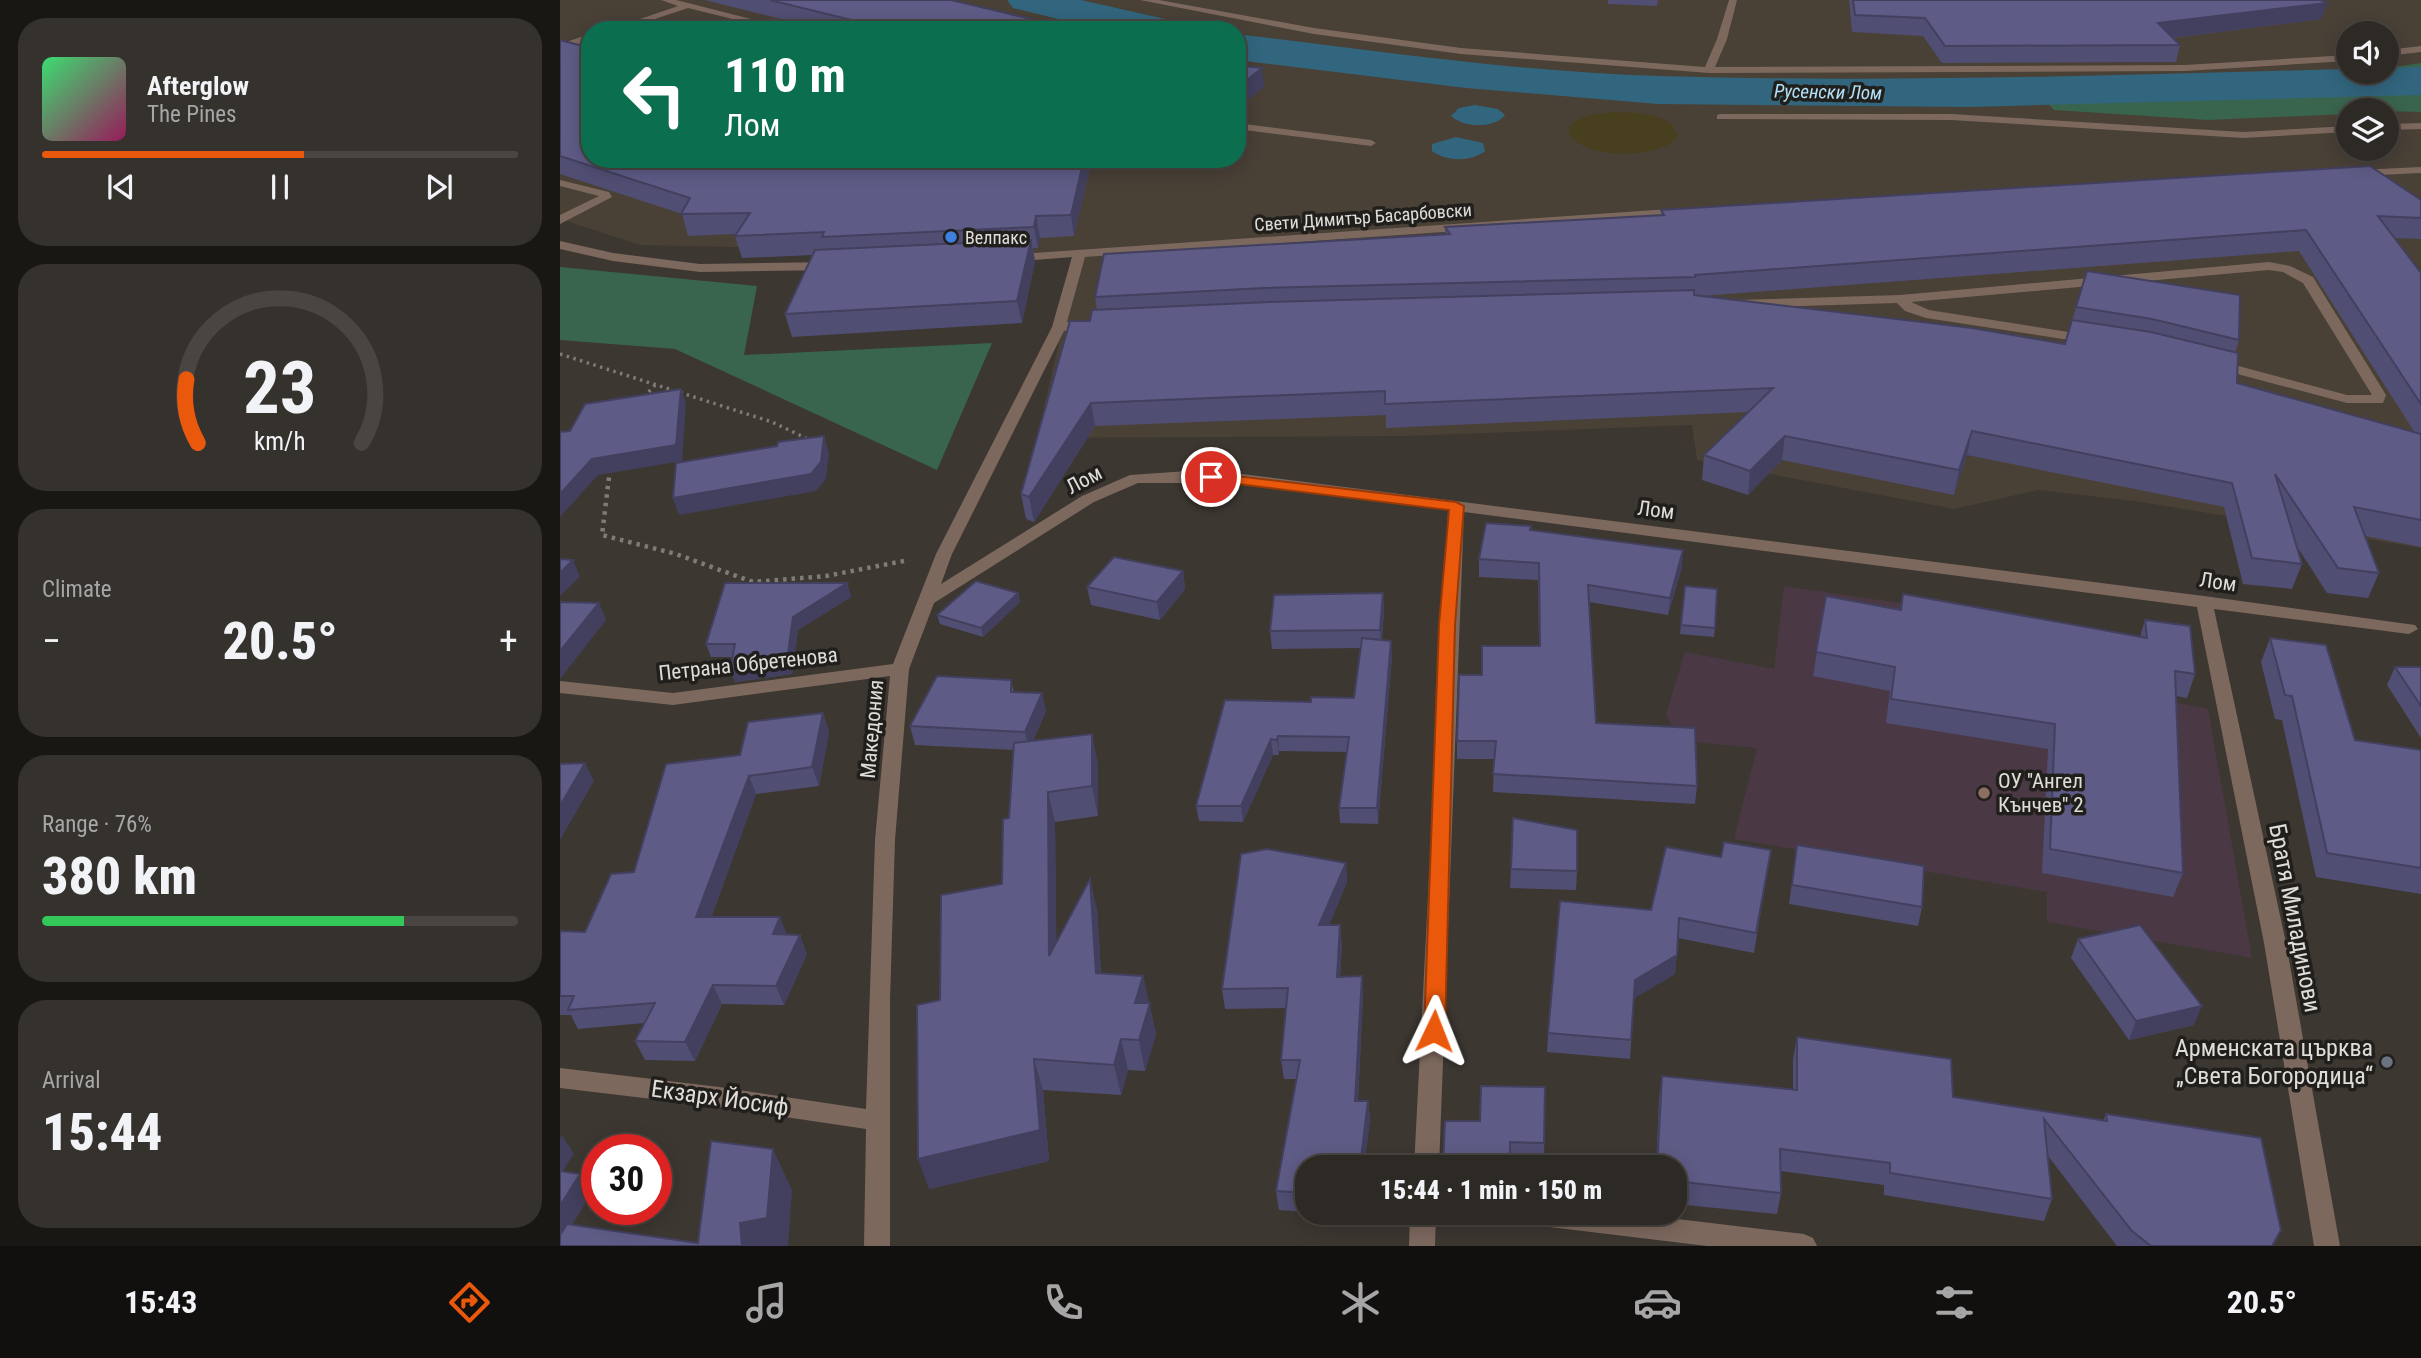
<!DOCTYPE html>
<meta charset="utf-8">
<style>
body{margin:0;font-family:"Roboto Condensed",sans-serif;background:#35312d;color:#f1f3f6;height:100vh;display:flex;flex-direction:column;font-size:26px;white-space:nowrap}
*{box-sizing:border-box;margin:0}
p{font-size:23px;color:#a7a6a7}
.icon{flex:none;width:38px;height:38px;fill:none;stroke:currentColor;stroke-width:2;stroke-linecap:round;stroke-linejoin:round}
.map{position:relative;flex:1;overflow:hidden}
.details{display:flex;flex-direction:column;gap:18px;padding:18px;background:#191714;width:560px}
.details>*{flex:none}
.hud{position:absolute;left:21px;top:21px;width:665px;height:147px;border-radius:28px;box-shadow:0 4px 18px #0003,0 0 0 2px #484542;background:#0b6e4f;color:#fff;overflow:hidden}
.fabs{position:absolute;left:1776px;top:21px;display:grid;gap:14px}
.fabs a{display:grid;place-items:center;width:63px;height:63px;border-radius:50%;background:#2d2925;box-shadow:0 4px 18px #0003,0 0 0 2px #484542;font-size:35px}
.speed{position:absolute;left:21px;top:1134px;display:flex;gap:14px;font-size:35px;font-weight:700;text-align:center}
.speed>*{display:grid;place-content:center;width:91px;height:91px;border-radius:50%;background:#2d2925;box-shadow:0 4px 18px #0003,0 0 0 2px #484542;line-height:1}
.speed .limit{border:10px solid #d22;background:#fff;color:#111}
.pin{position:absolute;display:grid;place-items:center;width:60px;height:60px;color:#fff;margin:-30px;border:4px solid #fff;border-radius:50%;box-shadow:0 2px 7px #0007}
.me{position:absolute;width:77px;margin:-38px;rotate:2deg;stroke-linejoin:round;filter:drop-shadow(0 0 5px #0008)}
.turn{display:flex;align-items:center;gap:24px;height:147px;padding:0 28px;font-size:32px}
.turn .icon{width:91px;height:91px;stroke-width:2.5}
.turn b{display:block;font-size:49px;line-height:60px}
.big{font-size:52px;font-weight:800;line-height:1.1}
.details .widget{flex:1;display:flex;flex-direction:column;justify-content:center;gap:10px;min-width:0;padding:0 24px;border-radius:28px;background:#35312d}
.details .dial{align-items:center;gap:0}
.dial svg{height:182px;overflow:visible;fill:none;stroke:#484542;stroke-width:7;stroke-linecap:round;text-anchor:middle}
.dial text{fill:#f1f3f6;stroke:none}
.song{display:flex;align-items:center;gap:21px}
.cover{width:84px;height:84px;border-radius:10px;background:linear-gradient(135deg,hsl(140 70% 55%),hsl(330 70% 35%))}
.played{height:7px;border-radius:4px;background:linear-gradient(90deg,#ea580c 55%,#484542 55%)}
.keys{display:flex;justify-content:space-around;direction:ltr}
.heat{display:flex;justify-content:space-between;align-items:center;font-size:38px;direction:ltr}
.charge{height:10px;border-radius:5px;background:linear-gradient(90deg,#34c759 76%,#484542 0)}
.trip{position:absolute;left:735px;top:1155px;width:392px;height:70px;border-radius:28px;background:#2d2925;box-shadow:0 4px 18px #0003,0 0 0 2px #484542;font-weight:800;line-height:70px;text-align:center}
.dock{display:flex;height:112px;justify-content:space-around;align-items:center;background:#12100f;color:#a7a6a7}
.dock .icon{width:49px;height:49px}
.dock .on{color:#ea580c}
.dock b{font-size:32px;color:#f1f3f6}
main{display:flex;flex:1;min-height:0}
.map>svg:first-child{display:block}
.built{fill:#494036;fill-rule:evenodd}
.education{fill:#4a3945}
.green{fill:#39644e}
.sand{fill:#483f1f}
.water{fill:#32667e}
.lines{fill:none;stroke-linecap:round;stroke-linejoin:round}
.river{fill:#32667e;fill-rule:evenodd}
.path-far1{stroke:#7f7b76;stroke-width:3.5;stroke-dasharray:2.5 4.5;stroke-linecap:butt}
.path{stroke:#7f7b76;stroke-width:4.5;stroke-dasharray:3.5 5;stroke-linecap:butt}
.minor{fill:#7d685e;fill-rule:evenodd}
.wall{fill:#514e73;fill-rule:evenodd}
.shaded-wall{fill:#42405e}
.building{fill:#5e5b86;stroke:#42405e;stroke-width:2}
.route{fill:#ea580c;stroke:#983908;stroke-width:2}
.shop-dot{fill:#3f7fe0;stroke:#211f1c;stroke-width:2.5}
.education-dot{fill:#8d6e63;stroke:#211f1c;stroke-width:2.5}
.worship-dot{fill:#6b7280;stroke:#211f1c;stroke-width:2.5}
.labels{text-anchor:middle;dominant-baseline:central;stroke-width:7;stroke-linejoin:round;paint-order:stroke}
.far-street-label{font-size:18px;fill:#e0ddd9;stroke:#211f1c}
.far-poi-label{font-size:18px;fill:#e0ddd9;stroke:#211f1c;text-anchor:start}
.far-water-label{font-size:19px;font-style:italic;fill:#b2e1f9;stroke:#211f1c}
.street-label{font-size:21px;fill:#e0ddd9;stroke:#211f1c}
.poi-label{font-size:21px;fill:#e0ddd9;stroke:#211f1c;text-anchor:start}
.near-street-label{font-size:24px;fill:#e0ddd9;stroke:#211f1c}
.near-poi-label{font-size:24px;fill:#e0ddd9;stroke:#211f1c;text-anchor:end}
</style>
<main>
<section class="details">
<div class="widget">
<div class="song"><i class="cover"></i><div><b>Afterglow</b><p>The Pines</p></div></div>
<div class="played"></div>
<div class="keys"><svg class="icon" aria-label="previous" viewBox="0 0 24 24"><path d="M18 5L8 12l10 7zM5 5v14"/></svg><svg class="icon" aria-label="pause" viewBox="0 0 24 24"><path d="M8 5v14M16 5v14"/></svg><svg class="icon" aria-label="next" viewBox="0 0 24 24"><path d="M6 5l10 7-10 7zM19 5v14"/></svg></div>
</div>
<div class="widget dial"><svg viewBox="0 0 100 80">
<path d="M14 69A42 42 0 1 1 86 69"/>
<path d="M14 69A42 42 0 0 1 9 41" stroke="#ea580c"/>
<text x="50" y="56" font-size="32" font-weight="700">23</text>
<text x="50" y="72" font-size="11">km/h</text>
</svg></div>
<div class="widget"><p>Climate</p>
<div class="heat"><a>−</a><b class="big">20.5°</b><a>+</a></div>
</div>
<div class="widget"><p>Range · 76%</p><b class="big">380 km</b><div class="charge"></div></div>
<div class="widget"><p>Arrival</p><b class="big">15:44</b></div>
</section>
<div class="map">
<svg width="1861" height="1246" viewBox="0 0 1861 1246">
<rect width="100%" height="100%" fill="#3c3731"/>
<path class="built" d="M0,0H1861V548L1581,502L1479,490L1394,509L1137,460L1132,425L846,436L477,438L519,255L80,245L0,219ZM30,30H677V159H30ZM1788,33H1827V72H1788ZM1788,110H1827V149H1788Z"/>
<path class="education" d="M1224,586L1442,618L1553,690L1648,709L1692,958L1487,922V892L1174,839L1197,748L1120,741L1106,714L1125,652L1214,669Z"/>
<path class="green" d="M1861,63V112L1788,110V114L1649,120L1494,110L1470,83L1788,70L1827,72V68Z
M0,267L197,286L184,355L432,343L377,470L115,349L0,340Z"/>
<path class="sand" d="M1055,112C1074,113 1112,112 1118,136C1102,160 1017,161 1008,130C1017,114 1039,114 1055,112Z"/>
<path class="water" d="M915,105L938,109L945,115C934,129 904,128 891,116L899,108Z
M896,137L923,143L925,151C911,162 887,162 872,151V144Z"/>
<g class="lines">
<path class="river" d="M447,0H521L614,21L620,30H544L453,8Z
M677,34C818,51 959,72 1100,76C1330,83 1559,75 1788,69V72H1827V68L1861,67V95L1411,107L1098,104L906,88L677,60Z"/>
<path class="path-far1" d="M0,354L212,422L246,438
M84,397L96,384"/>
<path class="path" d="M50,469L42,535L116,554L193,582L266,576L349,560"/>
<path class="minor" d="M101,0H116L234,30H217L128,8L62,30H48L118,6Z
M580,0H599L754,28L901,48L1145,67L1157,39L1169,0H1177L1167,39L1155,67L1625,65L1788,55V61L1625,71L1149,73L901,54L754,34Z
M30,34V40L0,50V44Z
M1861,46V52L1827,56V50Z
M1161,114H1391L1683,132L1788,126V132L1683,138L1391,120L1157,119V115Z
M677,123L811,140L816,143L811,146L677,129Z
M1861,123V129L1827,130V124Z
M1861,167V173L1798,176L1792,173L1798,170Z
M0,180L49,192L52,197L0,224V215L39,196L0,186Z
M1124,208L1130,212L1128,215L525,257L507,322L531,321L538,325L531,329L504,331L392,554L381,584L522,496L570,475L628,471L674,473L1644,596L1855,625L1858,629L1849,634L1654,609L1726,943L1780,1246H1754L1704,943L1637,607L904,512L879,1167H854L888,510L674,483H578L534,502L374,603L349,669L335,840L330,1000V1246H304L306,1129L159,1107L0,1088V1068L159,1087L306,1109L315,840L330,676L113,705L0,693V681L113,693L333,664L376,554L492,327L512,257L450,262L446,261V255Z
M0,241L53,253L140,264L271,262L277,266L271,270L140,272L53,261L0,249Z
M1709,262L1730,266L1753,277L1826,395L1823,403H1787L1651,367V361L1656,360L1787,395H1812L1743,283L1723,272L1709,270L1351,302L1369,310L1534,336L1536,339L1529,343L1366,318L1345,311L1337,303L1178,308L1171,304L1178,300L1340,295Z
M850,1213H876L875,1246H849Z
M960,1213H1067L1244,1234L1253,1238L1257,1246H1147L973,1225L964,1221Z"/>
</g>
<path class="wall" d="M145,0H391L506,30H264Z
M1048,0H1098L1097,6L1048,4Z
M1289,0H1761L1762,19L1613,38L1620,45L1616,62L1382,63L1363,36L1292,32Z
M0,40L30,159H532L514,236L480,238L478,248H473L475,261L462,323L232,337L225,314L253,255L182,258L175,236L176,234L128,236L122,214L0,174Z
M1861,200V239L1835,238L1861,273V547L1805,536L1819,573L1808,598L1767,593L1736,545L1742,564L1732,589L1683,584L1664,507L1407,455L1394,495L1222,460L1188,495L1142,480L1144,455L1188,412L826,428V415L535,426L474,522L466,519L461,494L530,321L537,310L535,297L885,234V227L1101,215V210ZM1739,251L1855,433L1677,383L1675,353L1679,340L1527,271L1505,344L1142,296Z
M971,530L1122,567L1108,615L1029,602L1036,723L1137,786L1135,804L933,792L934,759H897V741L922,675L979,646L978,580L919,577V559Z
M623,571L625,589L600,620L531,605L527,587Z
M287,583L291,597L238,630L232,674L175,682L170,669L172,657H151L146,644Z
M1125,586L1155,628L1154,637L1120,634Z
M458,593L460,602L423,637L380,624L377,615Z
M823,593L824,611L822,640L832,656L818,824L780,823L779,808L787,752L719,751V755H713L683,822L639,821L636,806L751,702L794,698L801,648L712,649L710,631Z
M1343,594L1580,637L1585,620L1635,674L1627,698L1616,696L1623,873L1613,897L1482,873L1488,749L1326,723L1330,691L1253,676L1266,596L1340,609Z
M1710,638L1795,740L1861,750V894L1756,877L1722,720L1715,719L1701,662Z
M1835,667H1861V738L1827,685Z
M451,680L454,692L482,693L486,711L473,741L538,764V816L495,822L496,942L537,909L541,973L583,976L596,1034L585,1071L568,1070L561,1095L483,1090L489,1161L369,1189L380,1000L442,884L449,818L454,750L355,745L350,726Z
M263,713L269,732L259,786L196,794L151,917L227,935L247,954L224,1005L162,1004L135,1061L85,1060L75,1041L84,1023L18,1029L11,1015H0V931L25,932L74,872L180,755Z
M1237,845L1362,907L1358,926L1229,904Z
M1211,850L1194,953L1118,938L1115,974L1074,998L1070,1059L987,1052L988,1033L1161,857Z
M786,863L787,882L769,925L782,944L780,977L802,976L803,995L798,1101H808L810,1120L804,1167H747V1212L719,1210L716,1191L737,1079H724L721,1060L726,1008L665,1009L662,989Z
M951,869L1017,871L1016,890L950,888Z
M1518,939L1634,1025L1569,1040L1511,958Z
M1237,1037L1393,1097L1543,1121L1546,1114L1713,1246H1557L1488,1156L1492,1199L1484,1221L1324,1195V1185L1221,1171V1193L1217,1214L1115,1204V1167H1096L1099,1098L1102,1076L1233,1089V1059Z
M985,1087L984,1162L950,1161L920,1121Z
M767,1213H798V1214Z"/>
<path class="shaded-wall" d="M1767,3L1762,19L1594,40L1598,23Z
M702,68L704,87L677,109V88Z
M524,159H532L514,236L511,215Z
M476,216L480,238L478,248L474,227Z
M471,240L475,261L462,323L457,301Z
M121,389L126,404L122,461L38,475L0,517V494L32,459Z
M531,403L535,426L474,522L469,497Z
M1412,431L1407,455L1394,495L1399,470Z
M264,436L269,453L266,479L256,491L119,515L113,498Z
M1225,436L1222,460L1188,495L1190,471Z
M1123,550L1122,567L1108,615L1110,598Z
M13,560L20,577L0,596V573Z
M623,571L625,589L600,620L597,602Z
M287,583L291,597L238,630L232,674L175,682L170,669L233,617Z
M458,593L460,602L423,637L421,628Z
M823,593L824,611L821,648L820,630Z
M39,603L46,620L0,679V651Z
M831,641L832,656L818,824L817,808Z
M482,693L486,711L469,750L465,732Z
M263,713L269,732L259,786L252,767Z
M532,734L538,764V816L532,786Z
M718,736L719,751V755L717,740Z
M711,739L713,755L683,822L681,806Z
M25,763L34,781L0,840V806Z
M189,776L196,794L145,936L136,917Z
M488,792L495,822L497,986L489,956Z
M786,863L787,882L761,945L759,925Z
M530,879L537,909L543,1004L536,973Z
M220,917L228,937L213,934Z
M780,925L782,944L779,996L777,977Z
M240,935L247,954L224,1005L216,986Z
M1117,955L1115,974L1073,999L1075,980Z
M583,976L596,1034L585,1071L579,1040L575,1003Z
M802,976L803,995L797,1120L795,1101Z
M153,985L162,1004L135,1061L125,1042Z
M1642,1006L1634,1025L1569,1040L1576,1021Z
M561,1039L568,1070L561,1095L554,1065Z
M474,1059L483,1090L489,1161L369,1189L358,1159Z
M808,1101L810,1120L804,1167H800Z
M2,1135L14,1154L0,1175V1139Z
M213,1149L232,1190L228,1246H182L180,1223Z
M20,1174L32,1193L0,1244V1206Z"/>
<path class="building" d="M210,0H391L505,27L497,30H332Z
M1293,0H1761L1767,3L1598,23L1620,45L1385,46L1365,18L1295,15Z
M0,40L30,48V159H524L511,215L476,216L474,227L262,237L264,232L175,236L190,213L121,214L130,198L0,156Z
M677,65L702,68L677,88Z
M1810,166L1861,200V218L1818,216L1861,273V404L1746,230L1135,275V277L704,288L535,297L544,254L890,234L885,227L1104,215L1101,210Z
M471,240L457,301L225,314L255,250Z
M1527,271L1680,295L1679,340L1592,319L1516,307Z
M1134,290V295L1412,328L1505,344L1512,320L1591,332L1678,353L1677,383L1861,434V520L1794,507L1819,573L1778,568L1715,474L1742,564L1692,558L1672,483L1412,431L1399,470L1225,436L1190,471L1144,455L1213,388L825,404V391L531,403L469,497L461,494L510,321H530L532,310L710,302Z
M121,389L116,445L32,459L0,494V432L10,431L25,404Z
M264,436L261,462L251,474L113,498L116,463L217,446L218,442Z
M926,523L971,526L970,530L1123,550L1110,598L1028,585L1036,723L1135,728L1137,786L933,774L936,741H897L899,675H922V646H980L979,563L919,559Z
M554,557L623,571L597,602L527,587Z
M0,559L13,560L0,573Z
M416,581L458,593L421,628L377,615Z
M165,583H287L233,617L227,661L170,669L175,644H146Z
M1125,586L1157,589L1155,628L1121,625Z
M823,593L820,630L710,631L714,595Z
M1343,594L1587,638L1585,620L1630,626L1635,674L1615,671L1623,873L1490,849L1495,724L1331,699L1335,667L1256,652L1266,596L1341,610Z
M0,602L39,603L0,651Z
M802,638L831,641L817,808H779L789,737L718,736L717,740L711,739L681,806H636L665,700L751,702V697L794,698Z
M1710,638L1766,645L1795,740L1861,750V868L1767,853L1732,696L1725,695Z
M1835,667H1861V706Z
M377,676L451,680V692L482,693L465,732L350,726Z
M263,713L252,767L189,776L136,917H220L213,934L240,935L216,986L153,985L125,1042L75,1041L95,1003L8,1010L14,996H0V931L25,932L51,874L74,872L106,764L180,755L188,722Z
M532,734V786L488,792L489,956L530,879L536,973L583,976L575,1003H590L579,1040L561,1039L554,1065L474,1059L480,1130L358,1159L357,1005L380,1000L381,895L442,884L443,819L449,818L454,743Z
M25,763L0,806V764Z
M953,818L1017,830V871L951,869Z
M1164,842L1211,850L1196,933L1119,918L1117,955L1075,980L1071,1040L988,1033L1000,901L1091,910L1106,847L1161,857Z
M1237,845L1364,866L1362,907L1232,885Z
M707,849L786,863L759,925H780L777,977L802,976L795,1101H808L800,1167H747V1193L716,1191L740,1060H721L728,988L662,989L681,854Z
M1580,925L1642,1006L1576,1021L1518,939Z
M1237,1037L1391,1059L1393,1097L1547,1121L1546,1114L1701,1138L1721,1230L1712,1246H1591L1572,1231L1484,1119L1492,1199L1330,1173V1163L1220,1149L1221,1193L1115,1181V1167H1097L1102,1076L1237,1090Z
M921,1086L985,1087L984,1143L950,1142V1167H883L885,1121H920Z
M151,1141L213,1149L207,1218L180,1223L182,1246H0V1235L7,1224L138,1243Z
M0,1171L20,1174L0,1206Z"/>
<path class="route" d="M651,473L896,502L904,506L895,625L885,1031L882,1037L874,1039L867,1037L864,1031L879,625L889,510L646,480L644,477Z"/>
<circle class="shop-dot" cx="391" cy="237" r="7"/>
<circle class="education-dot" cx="1424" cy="793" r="7"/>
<circle class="worship-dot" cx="1827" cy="1062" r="7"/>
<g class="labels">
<g class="far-street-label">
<text transform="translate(803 217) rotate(-4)">Свети Димитър Басарбовски</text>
</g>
<g class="far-poi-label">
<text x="405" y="237">Велпакс</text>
</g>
<g class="far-water-label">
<text transform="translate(1268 92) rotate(1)">Русенски Лом</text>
</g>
<g class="street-label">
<text transform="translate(524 480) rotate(-28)">Лом</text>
<text transform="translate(1096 510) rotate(7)">Лом</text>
<text transform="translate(1658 582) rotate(8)">Лом</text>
<text transform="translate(188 664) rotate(-6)">Петрана Обретенова</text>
<text transform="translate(312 729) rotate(-85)">Македония</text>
</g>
<g class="poi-label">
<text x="1438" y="781">ОУ ''Ангел<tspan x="1438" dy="24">Кънчев'' 2</tspan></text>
</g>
<g class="near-street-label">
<text transform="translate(1735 918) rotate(79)">Братя Миладинови</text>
<text transform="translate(160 1098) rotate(8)">Екзарх Йосиф</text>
</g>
<g class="near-poi-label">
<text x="1813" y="1048">Арменската църква<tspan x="1813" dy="28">„Света Богородица“</tspan></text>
</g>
</g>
</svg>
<div class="fabs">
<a><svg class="icon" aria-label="sound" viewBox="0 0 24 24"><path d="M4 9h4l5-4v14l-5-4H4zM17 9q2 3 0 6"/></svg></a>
<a><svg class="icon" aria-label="layers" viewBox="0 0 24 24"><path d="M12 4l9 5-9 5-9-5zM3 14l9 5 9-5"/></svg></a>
</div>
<div class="speed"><div class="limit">30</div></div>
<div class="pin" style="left:651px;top:477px;background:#d93025"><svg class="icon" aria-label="arrive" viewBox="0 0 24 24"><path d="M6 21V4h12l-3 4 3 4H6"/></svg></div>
<svg class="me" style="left:874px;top:1031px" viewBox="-20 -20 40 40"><path d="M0-17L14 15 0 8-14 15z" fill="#ea580c" stroke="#fff" stroke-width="4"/></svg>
<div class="trip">15:44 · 1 min · 150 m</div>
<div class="hud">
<div class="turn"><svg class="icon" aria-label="left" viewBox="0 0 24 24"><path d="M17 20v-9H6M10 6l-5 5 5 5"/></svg><div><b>110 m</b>Лом</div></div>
</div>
</div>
</main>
<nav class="dock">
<b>15:43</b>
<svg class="icon on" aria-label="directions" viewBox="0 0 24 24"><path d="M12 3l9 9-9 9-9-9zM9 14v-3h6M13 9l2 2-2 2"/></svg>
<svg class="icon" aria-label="music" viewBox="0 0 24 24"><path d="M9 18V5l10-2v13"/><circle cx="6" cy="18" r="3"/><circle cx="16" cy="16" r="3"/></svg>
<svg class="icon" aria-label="phone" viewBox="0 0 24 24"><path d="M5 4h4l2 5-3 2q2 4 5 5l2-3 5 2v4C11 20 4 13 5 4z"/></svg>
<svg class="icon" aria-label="climate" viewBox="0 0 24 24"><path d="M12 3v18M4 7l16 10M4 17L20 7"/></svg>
<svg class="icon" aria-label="car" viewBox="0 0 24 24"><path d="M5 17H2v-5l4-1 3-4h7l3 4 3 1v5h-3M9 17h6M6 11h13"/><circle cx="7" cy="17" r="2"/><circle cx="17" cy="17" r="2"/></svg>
<svg class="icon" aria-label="filters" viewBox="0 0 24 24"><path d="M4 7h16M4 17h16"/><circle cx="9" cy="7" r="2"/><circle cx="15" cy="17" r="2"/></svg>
<b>20.5°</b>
</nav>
